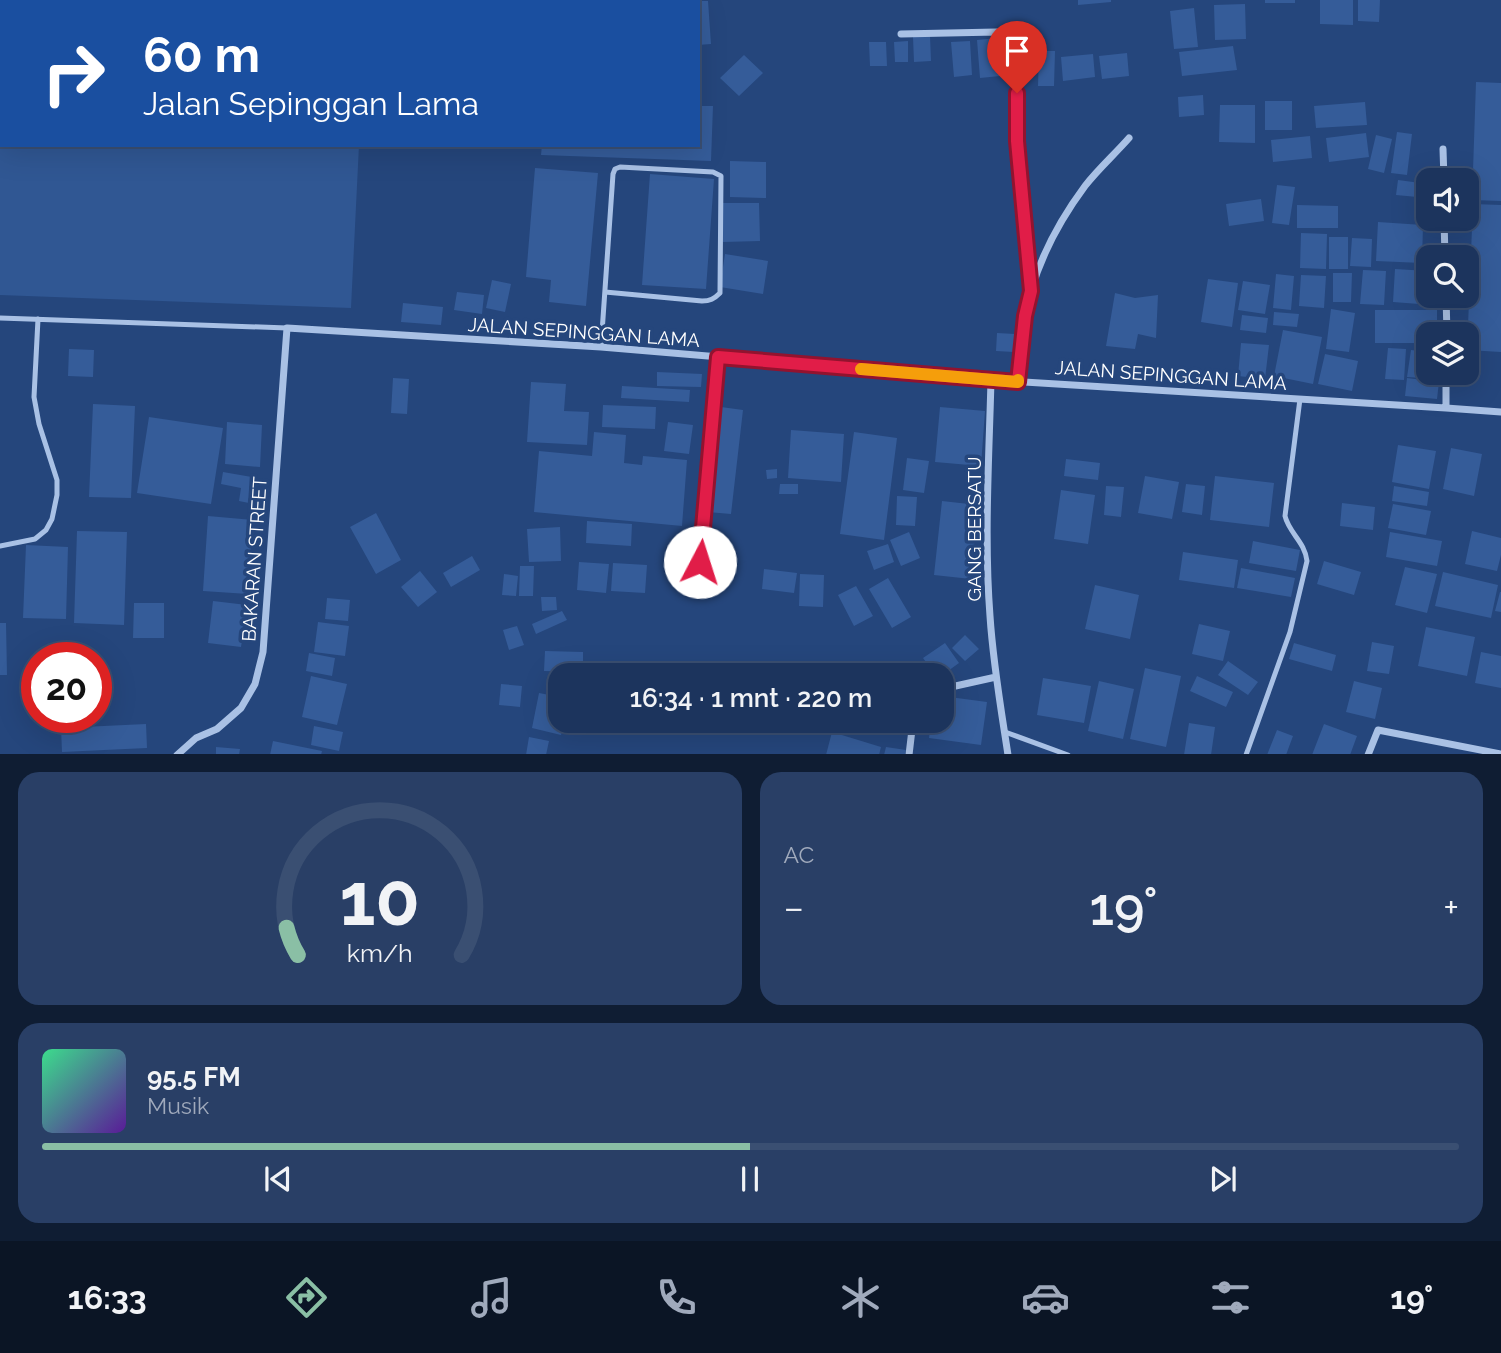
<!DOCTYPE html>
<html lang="id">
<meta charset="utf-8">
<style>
body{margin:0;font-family:Raleway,sans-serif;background:#293f66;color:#f1f3f6;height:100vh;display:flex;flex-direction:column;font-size:26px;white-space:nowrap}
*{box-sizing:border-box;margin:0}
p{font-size:23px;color:#a0aabc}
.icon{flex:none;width:38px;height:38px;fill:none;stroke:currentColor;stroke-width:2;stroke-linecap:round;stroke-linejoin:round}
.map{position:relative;height:754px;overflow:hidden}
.panel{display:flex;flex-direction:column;gap:18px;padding:18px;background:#0f1d33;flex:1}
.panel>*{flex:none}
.hud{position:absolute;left:0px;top:0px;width:700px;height:147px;box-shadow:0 7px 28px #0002,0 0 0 2px #3a4f72;background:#1a4fa0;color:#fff;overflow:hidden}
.fabs{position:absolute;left:1416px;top:168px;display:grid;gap:14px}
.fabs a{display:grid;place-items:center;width:63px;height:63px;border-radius:14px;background:#1c345d;box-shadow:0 7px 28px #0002,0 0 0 2px #3a4f72;font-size:35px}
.speed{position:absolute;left:21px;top:642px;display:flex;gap:14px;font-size:35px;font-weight:700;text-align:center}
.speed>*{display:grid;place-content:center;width:91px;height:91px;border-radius:50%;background:#1c345d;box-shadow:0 7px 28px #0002,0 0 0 2px #3a4f72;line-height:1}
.speed .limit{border:10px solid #d22;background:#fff;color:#111}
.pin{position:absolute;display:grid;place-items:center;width:60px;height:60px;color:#fff;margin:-72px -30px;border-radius:50% 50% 50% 0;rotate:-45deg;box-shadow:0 0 7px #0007}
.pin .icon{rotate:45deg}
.me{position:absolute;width:77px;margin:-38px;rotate:5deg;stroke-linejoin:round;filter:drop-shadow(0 0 5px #0008)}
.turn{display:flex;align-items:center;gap:24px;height:147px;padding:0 28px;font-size:32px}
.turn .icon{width:91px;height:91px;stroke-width:2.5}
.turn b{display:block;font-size:49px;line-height:60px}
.big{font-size:52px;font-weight:600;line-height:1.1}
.panel .widget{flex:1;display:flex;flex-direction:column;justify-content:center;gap:10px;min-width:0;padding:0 24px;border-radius:21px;background:#293f66}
.panel .dial{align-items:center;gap:0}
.dial svg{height:182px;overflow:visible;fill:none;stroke:#3a4f72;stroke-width:7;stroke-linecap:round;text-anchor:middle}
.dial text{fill:#f1f3f6;stroke:none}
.song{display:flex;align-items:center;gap:21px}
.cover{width:84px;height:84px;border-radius:10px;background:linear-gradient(135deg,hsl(150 70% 55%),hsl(270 70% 35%))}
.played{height:7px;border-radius:4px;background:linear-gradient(90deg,#8abfa5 50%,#3a4f72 50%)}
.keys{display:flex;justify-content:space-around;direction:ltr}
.heat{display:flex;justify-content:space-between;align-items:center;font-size:38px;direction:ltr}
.panel .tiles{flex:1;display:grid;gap:18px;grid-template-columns:1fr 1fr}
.widget:last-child{grid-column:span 2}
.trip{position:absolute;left:548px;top:663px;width:406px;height:70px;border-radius:21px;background:#1c345d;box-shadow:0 7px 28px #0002,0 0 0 2px #3a4f72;font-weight:600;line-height:70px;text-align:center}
.tab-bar{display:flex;height:112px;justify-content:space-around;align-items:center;background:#0b1525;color:#a0aabc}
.tab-bar .icon{width:49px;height:49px}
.tab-bar .current{color:#8abfa5}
.tab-bar b{font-size:32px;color:#f1f3f6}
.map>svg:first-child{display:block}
.green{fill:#305793}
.water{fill:#1a325d;stroke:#9ebbe5;stroke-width:2}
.building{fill:#355c99}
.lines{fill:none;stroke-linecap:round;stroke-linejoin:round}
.lane{stroke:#a9c1e5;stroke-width:5}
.street{stroke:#a9c1e5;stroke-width:7}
.route-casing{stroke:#92132f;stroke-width:18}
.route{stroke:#e11d48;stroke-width:12}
.slow{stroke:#f59e0b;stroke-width:12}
.labels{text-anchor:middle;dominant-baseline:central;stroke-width:7;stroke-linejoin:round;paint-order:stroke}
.street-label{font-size:19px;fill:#fff;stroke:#25467c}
</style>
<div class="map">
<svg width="1501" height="755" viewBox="0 0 1501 755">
<rect width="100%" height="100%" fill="#25467c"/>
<path class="green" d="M0,99H2V145H359L351,308L0,295Z"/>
<path class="water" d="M0,0H557L548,2H2V45H0Z"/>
<path class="building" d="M1078,0H1111V2L1078,5Z
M1265,0H1295V3H1265Z
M1320,0H1353V25L1320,24Z
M1358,0H1380L1379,22L1358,21Z
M708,1L711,44L698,45V1Z
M1245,4L1246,39L1215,40L1214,5Z
M1194,8L1198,47L1174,49L1170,11Z
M930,36L931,61L914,62L913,37Z
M997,38L1000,76L980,78L977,40Z
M908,41V62H895L894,42Z
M970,41L972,75L954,77L951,42Z
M869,42H886L887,66H870Z
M1233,46L1237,70L1182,76L1179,52Z
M1039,51H1055L1054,86H1038Z
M1127,53L1129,76L1102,79L1099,56Z
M1093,54L1095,77L1063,81L1061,57Z
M744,55L763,73L739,96L720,78Z
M1476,82L1501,83V201L1472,200Z
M1203,95L1204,115L1179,117L1178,97Z
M1265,101H1292V130H1265Z
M1365,102L1367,125L1316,128L1314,106Z
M1220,105H1255V143L1219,142Z
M698,106H713L711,161L541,155L542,145H698Z
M1397,132L1412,134L1407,175L1391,173Z
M1366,133L1369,157L1329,162L1326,138Z
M1376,135L1392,139L1384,173L1368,169Z
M1310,136L1312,158L1273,162L1271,140Z
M730,161L766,162V198L730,197Z
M535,168L598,173L586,306L549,302L551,280L526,277Z
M650,174L714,179L706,289L642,285Z
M1398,180L1428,184V198L1396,195Z
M1277,185L1295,187L1289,225L1272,223Z
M1261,199L1264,221L1229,226L1226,204Z
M722,203H759L760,241L723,242Z
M1473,204L1501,205V352L1467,350Z
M1297,205L1338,206V228H1297Z
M1378,222L1423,225L1422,263L1376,261Z
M1301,233L1327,234L1326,269L1300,268Z
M1329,237H1348V269H1329Z
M1352,238L1372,239L1371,267L1350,266Z
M725,254L768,261L763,294L720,287Z
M1395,269L1428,271V296H1433L1432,305L1393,302Z
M1363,270L1386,271L1384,305L1360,304Z
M1333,273H1352L1351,302H1333Z
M1276,274L1294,276L1291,310L1273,308Z
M1301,275L1326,276L1324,308L1299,306Z
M1208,279L1238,283L1232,327L1201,322Z
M492,280L511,284L505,312L486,308Z
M1243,281L1270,285L1265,314L1238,310Z
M457,292L484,295L482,314L454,310Z
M1115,293L1135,298L1158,295L1156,338L1138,334L1135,349L1106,346Z
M403,303L443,307L441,325L401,322Z
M1331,309L1355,313L1349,352L1326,349Z
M1375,310H1437V334H1428V343H1375Z
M1274,312L1299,314L1297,327L1273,325Z
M1242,315L1268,318L1266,333L1240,330Z
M1283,330L1322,337L1313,384L1274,376Z
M997,333L1015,334L1014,352L996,351Z
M1241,343L1269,345L1265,379L1238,376Z
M1388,348L1406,349L1404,380L1385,379Z
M69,349L94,350L93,377L68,376Z
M1411,350L1428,352V373H1438L1437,379L1407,377Z
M1325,354L1358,361L1352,391L1318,384Z
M657,372L702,374L701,387L657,386Z
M393,378L409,379L407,414L391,413Z
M1407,378L1439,382L1437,399L1405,396Z
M531,382L566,384L564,411L589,412L587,445L527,442Z
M622,386L690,390L689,402L621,398Z
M93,404L135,406L131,498L89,497Z
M603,405L656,407L655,429L602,427Z
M721,407L743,410L731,514L708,512Z
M940,407L985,411L981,466L935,462Z
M149,417L223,428L211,504L137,493Z
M227,422L262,425L260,467L225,464Z
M668,422L693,425L689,454L664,451Z
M791,430L844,434L841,482L788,478Z
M594,432L626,435L624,463L642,465L643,456L687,460L682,526L534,512L539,451L592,456Z
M854,432L897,438L884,540L840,534Z
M1398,445L1436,451L1429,489L1392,482Z
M1451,448L1482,454L1474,496L1443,489Z
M907,458L929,461L924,493L903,490Z
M1066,459L1100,463L1098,480L1064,476Z
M777,469V478L767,479L766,470Z
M223,472L258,478L254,504L239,501L241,488L221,484Z
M1145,476L1179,482L1172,519L1138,513Z
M1215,476L1274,483L1269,527L1210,520Z
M780,484H798V494H779Z
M1186,484L1205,486L1202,515L1182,512Z
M1106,486L1124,487L1121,517L1104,515Z
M1394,486L1429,492L1427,506L1392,501Z
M1061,490L1095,495L1088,544L1054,539Z
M897,496L917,497L915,526L896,525Z
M942,501L978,505L971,579L934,575Z
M1342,503L1375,507L1373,530L1340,526Z
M1393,504L1431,511L1426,535L1388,528Z
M376,513L401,560L376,574L350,527Z
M208,516L253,520L248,594L203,591Z
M587,521L632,524L631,546L586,543Z
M560,527L561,561L529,562L527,529Z
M77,531L127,532L124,625L74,623Z
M1472,531L1501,538V555L1497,571L1465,564Z
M909,532L920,558L901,566L890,540Z
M1390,532L1442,541L1437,566L1386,557Z
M1253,541L1300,550L1296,571L1249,563Z
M888,544L894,562L874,570L867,551Z
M26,545L68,547L66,619L23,618Z
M1183,552L1238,560L1234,588L1179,580Z
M472,556L480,570L451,587L443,573Z
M1324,561L1361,572L1354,595L1317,584Z
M579,562L609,564L606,593L577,590Z
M613,563L647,565L645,593L611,591Z
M520,566H534L533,596H519Z
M1405,567L1437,574L1427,613L1395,605Z
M1241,568L1295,578L1291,597L1237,588Z
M764,569L797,573L794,593L762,589Z
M420,571L437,592L418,607L401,587Z
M1443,572L1498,585L1491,618L1435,606Z
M504,574L518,576L516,596L502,595Z
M800,574L824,575L823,607L799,606Z
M888,578L911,617L892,628L869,589Z
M1095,585L1139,595L1130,639L1085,629Z
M856,586L873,616L854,626L838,595Z
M1500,592H1501V612L1495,611Z
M541,597H556L557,610L542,611Z
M327,598L350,600L348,621L325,619Z
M213,601L247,605L241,647L208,643Z
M134,603H164V638H133Z
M562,611L567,620L536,634L532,624Z
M318,622L349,626L345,656L314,652Z
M0,623H6L7,675H0Z
M1199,624L1230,631L1223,661L1192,654Z
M517,626L524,645L509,650L503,630Z
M1426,627L1475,637L1467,676L1418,666Z
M965,635L979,649L965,661L952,648Z
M1372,642L1394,646L1389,674L1367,671Z
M945,643L959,663L941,676H936L923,658Z
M1294,643L1336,655L1332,671L1289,659Z
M545,651L583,652V672L544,671Z
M1481,652L1501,656V688L1475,683Z
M309,653L335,658L332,676L306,671Z
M1228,661L1258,682L1248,695L1218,675Z
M1145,668L1181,676L1166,747L1130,739Z
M311,676L347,684L337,725L302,717Z
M1197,676L1233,692L1226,707L1190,691Z
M1043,678L1091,686L1084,723L1037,715Z
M1099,681L1134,689L1123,739L1088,731Z
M1354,681L1382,688L1375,719L1346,712Z
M501,684L522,686L520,707L499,705Z
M539,693L560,697V721H564L561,735L532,728Z
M942,696L987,702L981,745L929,738L931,721H942Z
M856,721H881L873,732Z
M1189,723L1215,727L1211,755H1184Z
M146,724L147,748L62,752L61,728Z
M1324,724L1357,736L1350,755H1312Z
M314,726L343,732L339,751L311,745Z
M1277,730L1293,736L1286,755H1267Z
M832,732L881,747L879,755H826Z
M529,737L549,741L546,755H526Z
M273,741L322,751L321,755H270Z
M216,747L240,749L239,755H216Z
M886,747L906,750L905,755H884Z"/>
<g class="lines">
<path class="lane" d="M0,318L287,328
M601,347L613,174L615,169L620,167L713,172L721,176L720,293C714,299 710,301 702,301L605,292
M0,546L35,539L46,530L52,519L57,495V480L39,424L34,397L38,319
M689,578L697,570L700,562L718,357
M1005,732L1068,755
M1246,755L1290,632L1307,561C1305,542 1289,533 1285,516L1300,399"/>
<path class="street" d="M901,34L996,32L1002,33L1009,39L1017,93V141L1031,291
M1443,149L1444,180
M1444,219L1445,257
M1446,296L1447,334
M991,380C989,459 984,538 990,616C993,663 1001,709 1008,755
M1018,381C1021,351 1022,320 1031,291C1042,253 1062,217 1085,186C1098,169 1115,154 1129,138
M1446,408V373
M942,689L996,677
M177,755L196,738L217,729L241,708L255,684L263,652L287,328L601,347L991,380L1446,408L1501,412
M909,755L913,721
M1368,755L1378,730L1501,754"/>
</g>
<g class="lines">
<g class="route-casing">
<path id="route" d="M700,562L718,357L1018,382L1025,316L1031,291L1017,141V93"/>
</g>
<use href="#route" class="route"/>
<path class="slow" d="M861,369L1018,382V380"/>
</g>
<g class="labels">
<g class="street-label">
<text transform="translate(584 332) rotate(4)">JALAN SEPINGGAN LAMA</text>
<text transform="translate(1171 375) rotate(4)">JALAN SEPINGGAN LAMA</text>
<text transform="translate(974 529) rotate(-90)">GANG BERSATU</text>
<text transform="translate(254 559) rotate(-86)">BAKARAN STREET</text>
</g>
</g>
</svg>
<div class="fabs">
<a><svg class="icon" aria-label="sound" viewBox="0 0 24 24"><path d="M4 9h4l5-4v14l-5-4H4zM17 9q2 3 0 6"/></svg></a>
<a><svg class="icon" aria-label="search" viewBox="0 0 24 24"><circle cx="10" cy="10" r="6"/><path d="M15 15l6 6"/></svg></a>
<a><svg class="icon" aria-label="layers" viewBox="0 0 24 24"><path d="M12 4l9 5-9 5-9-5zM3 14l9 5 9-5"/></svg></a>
</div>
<div class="speed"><div class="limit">20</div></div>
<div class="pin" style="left:1017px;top:93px;background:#d93025"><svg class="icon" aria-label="arrive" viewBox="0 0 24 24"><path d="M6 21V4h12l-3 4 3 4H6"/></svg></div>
<svg class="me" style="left:700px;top:562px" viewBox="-20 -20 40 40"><circle r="19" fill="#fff"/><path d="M0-13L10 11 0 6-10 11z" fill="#e11d48"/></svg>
<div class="trip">16:34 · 1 mnt · 220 m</div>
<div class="hud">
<div class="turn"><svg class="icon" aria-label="right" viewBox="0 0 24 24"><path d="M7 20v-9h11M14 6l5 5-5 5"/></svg><div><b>60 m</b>Jalan Sepinggan Lama</div></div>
</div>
</div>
<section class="panel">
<div class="tiles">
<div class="widget dial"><svg viewBox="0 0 100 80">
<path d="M14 69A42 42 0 1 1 86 69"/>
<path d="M14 69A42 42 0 0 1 9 57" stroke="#8abfa5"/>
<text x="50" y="56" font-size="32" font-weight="700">10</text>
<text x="50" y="72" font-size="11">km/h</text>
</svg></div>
<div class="widget"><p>AC</p>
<div class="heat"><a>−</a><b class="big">19°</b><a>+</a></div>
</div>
<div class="widget">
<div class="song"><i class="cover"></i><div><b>95.5 FM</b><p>Musik</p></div></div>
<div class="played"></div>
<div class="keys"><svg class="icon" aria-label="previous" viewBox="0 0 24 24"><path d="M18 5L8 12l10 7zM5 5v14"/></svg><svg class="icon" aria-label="pause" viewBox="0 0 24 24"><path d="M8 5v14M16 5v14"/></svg><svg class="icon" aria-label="next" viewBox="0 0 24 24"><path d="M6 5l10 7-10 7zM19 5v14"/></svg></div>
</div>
</div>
</section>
<nav class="tab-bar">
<b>16:33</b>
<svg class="icon current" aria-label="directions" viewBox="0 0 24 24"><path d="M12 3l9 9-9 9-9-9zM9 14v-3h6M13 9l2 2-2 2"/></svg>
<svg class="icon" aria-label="music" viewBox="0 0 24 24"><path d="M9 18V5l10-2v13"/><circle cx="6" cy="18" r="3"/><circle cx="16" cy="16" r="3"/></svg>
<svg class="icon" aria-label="phone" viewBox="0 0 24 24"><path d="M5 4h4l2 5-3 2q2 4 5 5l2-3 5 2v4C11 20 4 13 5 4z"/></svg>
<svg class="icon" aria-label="climate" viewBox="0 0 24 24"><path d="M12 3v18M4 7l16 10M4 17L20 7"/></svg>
<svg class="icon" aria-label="car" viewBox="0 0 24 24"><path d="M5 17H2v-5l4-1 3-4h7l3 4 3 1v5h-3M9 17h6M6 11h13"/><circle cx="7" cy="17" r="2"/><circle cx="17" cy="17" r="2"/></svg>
<svg class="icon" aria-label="filters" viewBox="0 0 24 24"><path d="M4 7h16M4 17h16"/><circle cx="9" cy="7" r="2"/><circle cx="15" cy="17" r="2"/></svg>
<b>19°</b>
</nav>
